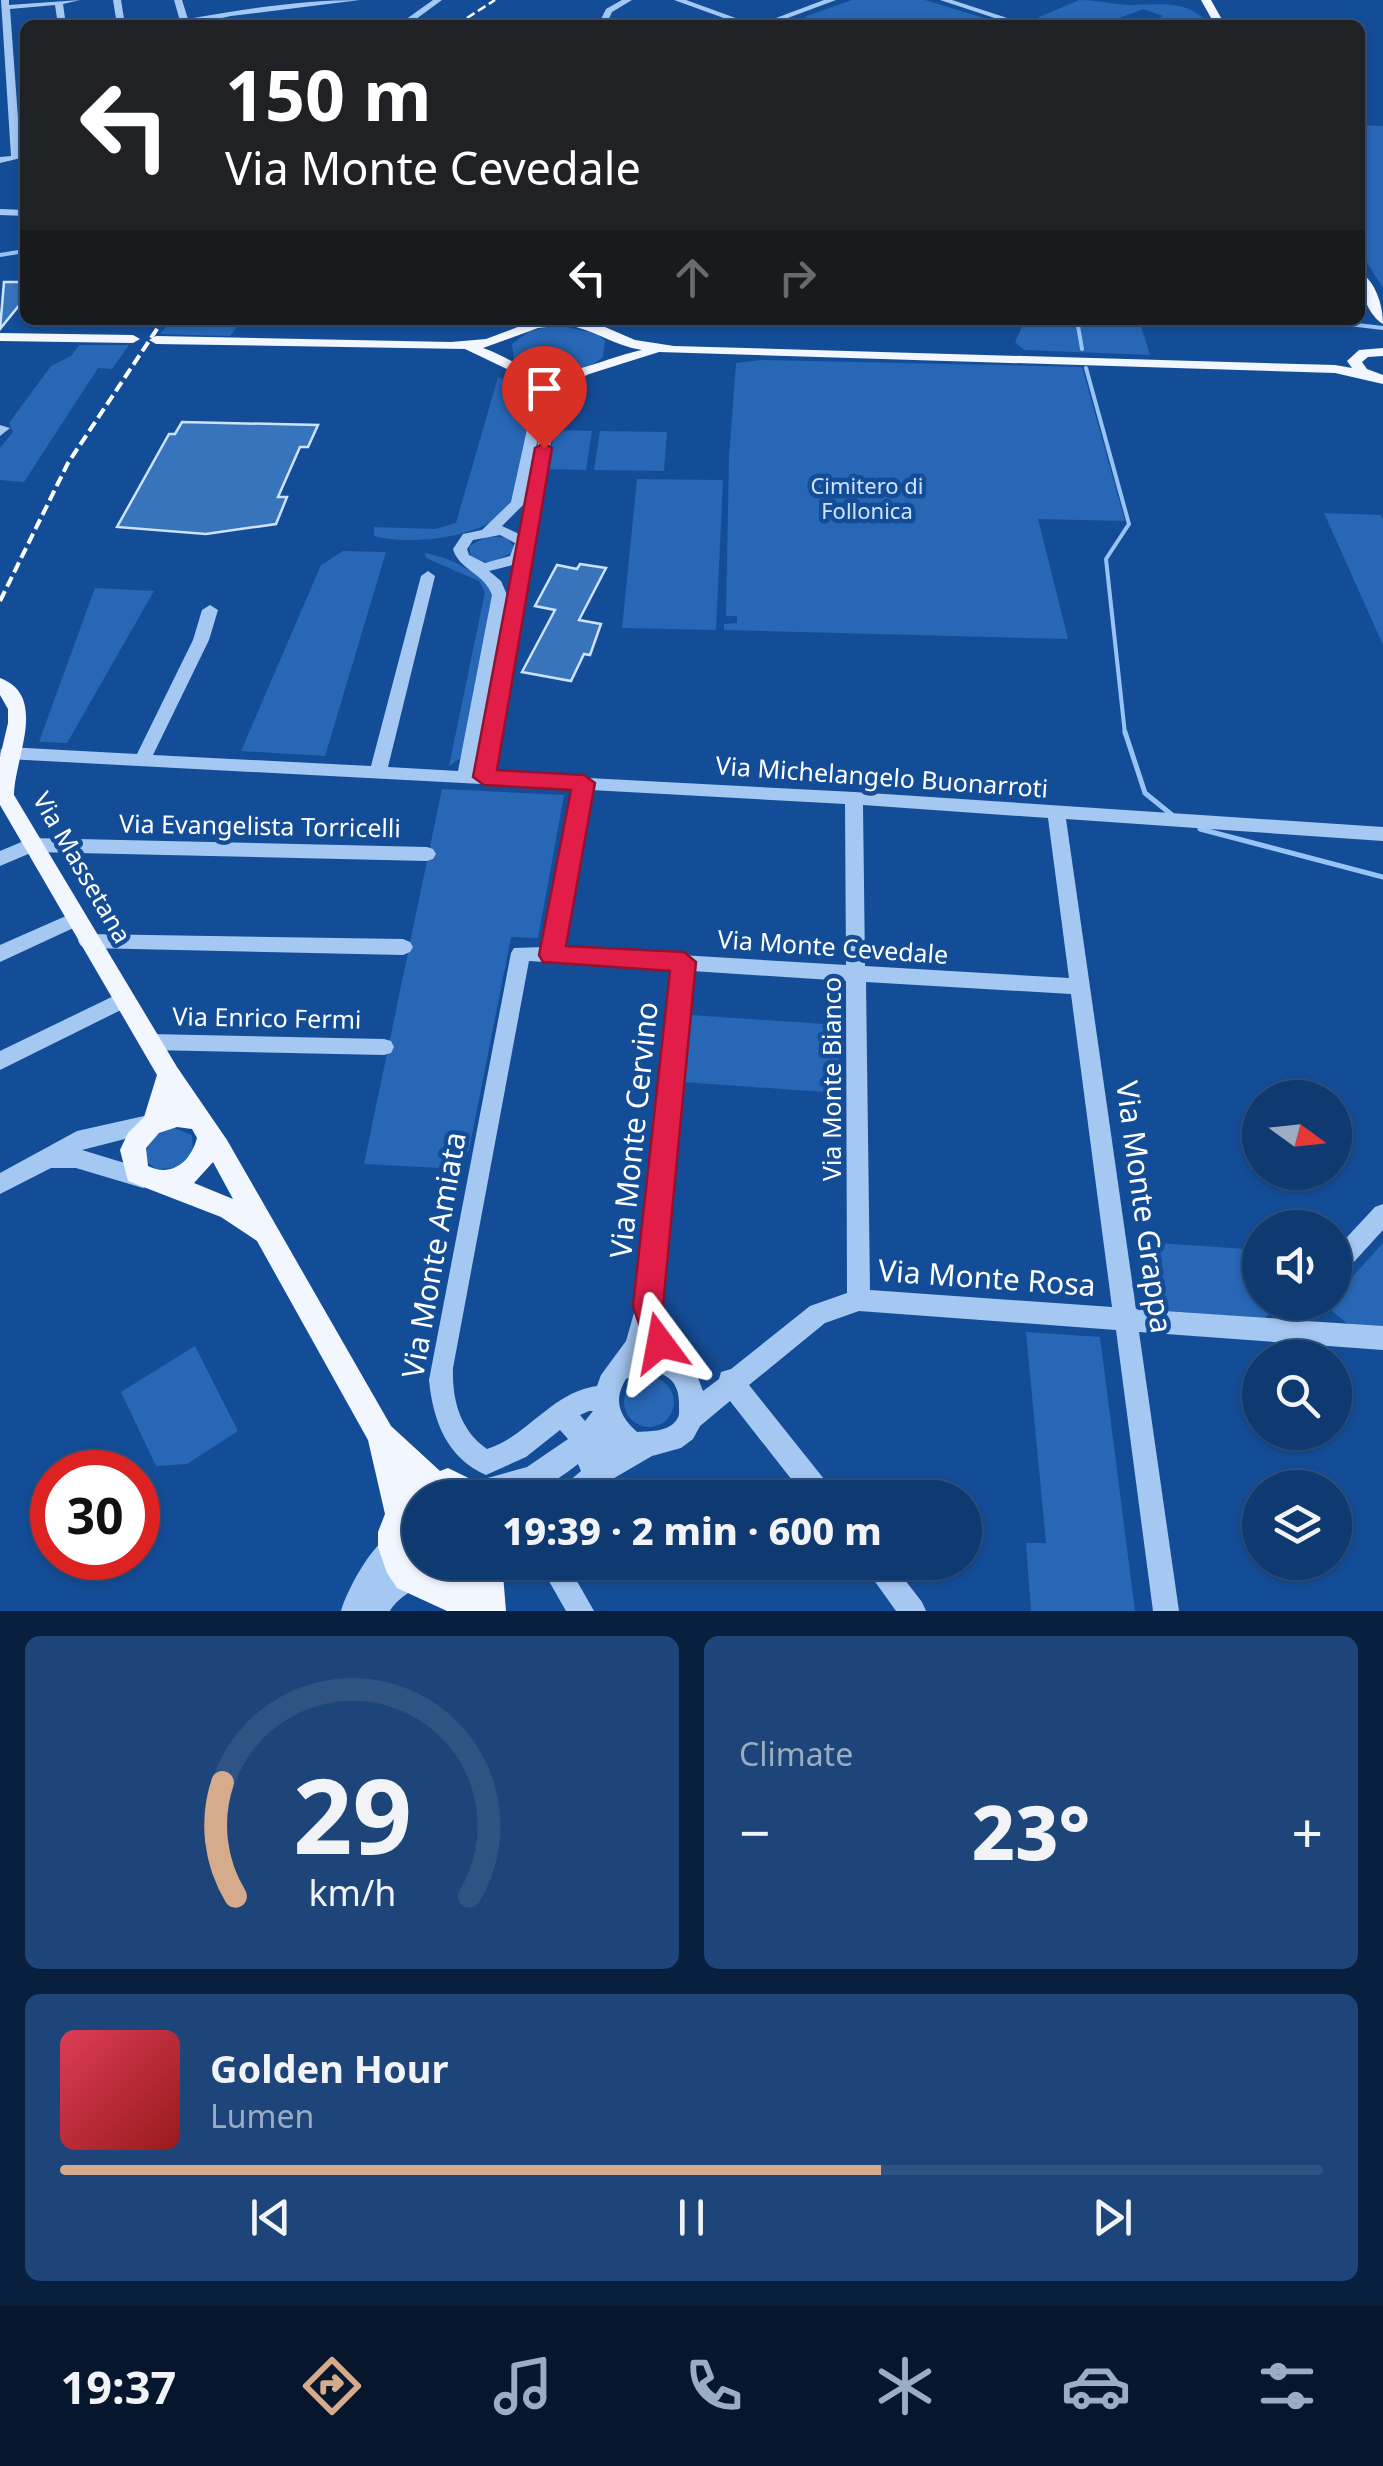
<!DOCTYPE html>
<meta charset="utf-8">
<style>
body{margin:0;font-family:"Noto Sans",sans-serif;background:#1d4579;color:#f1f3f6;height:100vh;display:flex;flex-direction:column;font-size:38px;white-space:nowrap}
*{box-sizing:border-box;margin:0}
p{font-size:32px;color:#9badc3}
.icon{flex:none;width:55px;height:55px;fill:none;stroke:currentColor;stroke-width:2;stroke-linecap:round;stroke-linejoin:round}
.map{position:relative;height:1611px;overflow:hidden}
.details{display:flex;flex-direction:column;gap:25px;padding:25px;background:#08203e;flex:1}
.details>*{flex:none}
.banner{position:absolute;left:20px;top:20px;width:1345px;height:305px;border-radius:15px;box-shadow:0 2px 8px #0004,0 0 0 2px #2f5484;background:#202124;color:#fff;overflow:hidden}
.needle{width:65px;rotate:105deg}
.buttons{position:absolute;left:1242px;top:1080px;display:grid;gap:20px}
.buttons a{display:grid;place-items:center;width:110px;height:110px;border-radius:50%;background:#0f3a71;box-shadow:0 2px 8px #0004,0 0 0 2px #2f5484;font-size:50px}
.speed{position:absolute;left:30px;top:1450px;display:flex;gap:20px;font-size:50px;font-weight:700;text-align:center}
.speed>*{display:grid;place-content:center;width:130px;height:130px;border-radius:50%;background:#0f3a71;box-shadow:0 2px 8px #0004,0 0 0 2px #2f5484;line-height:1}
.speed .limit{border:15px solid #d22;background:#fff;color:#111}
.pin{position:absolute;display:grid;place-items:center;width:85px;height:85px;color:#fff;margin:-102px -42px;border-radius:50% 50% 50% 0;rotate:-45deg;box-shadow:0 0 10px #0007}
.pin .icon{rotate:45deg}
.me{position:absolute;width:110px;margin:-55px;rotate:347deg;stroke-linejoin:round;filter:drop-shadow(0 0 8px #0008)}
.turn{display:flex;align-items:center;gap:35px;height:210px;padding:0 40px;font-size:45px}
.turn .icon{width:130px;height:130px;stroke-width:2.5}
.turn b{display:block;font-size:70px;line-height:85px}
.lanes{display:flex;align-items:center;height:95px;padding:0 40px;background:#0003;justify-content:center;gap:50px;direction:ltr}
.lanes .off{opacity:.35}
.big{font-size:75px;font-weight:800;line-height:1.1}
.details .tile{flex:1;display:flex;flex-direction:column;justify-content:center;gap:15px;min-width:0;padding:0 35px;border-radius:15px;background:#1d4579}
.details .dial{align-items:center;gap:0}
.dial svg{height:260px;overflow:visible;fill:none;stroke:#2f5484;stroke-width:7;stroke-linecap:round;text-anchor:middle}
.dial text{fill:#f1f3f6;stroke:none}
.song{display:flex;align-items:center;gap:30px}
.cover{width:120px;height:120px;border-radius:15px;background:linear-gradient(135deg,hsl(350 70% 55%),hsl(0 70% 35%))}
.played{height:10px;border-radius:5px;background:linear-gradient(90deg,#d6ab8b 65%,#2f5484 65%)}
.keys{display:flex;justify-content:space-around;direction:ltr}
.heat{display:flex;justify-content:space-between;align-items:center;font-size:55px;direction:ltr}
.details .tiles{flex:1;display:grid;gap:25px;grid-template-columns:1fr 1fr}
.tile:last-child{grid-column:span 2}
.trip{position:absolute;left:402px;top:1480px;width:580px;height:100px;border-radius:50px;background:#0f3a71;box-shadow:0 2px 8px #0004,0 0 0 2px #2f5484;font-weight:800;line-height:100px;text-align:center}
.tab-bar{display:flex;height:160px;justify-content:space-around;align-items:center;background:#06172d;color:#9badc3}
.tab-bar .icon{width:70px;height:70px}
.tab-bar .active{color:#d6ab8b}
.tab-bar b{font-size:45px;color:#f1f3f6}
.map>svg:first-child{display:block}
.green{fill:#2767b6}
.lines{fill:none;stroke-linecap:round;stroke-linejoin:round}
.stream-far1{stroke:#97c3f5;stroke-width:4}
.stream{stroke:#97c3f5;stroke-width:5}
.building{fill:#3874bc;stroke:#cde3fd;stroke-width:2.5}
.minor{fill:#a5c8f2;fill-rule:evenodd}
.major{fill:#f1f6ff;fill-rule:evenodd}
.rail-far1{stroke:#fff;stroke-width:2.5;stroke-dasharray:9 4;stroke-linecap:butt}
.rail{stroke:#fff;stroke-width:4;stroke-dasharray:11 5;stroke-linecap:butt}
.route{fill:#e11d48;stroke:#92132f;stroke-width:2.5}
.labels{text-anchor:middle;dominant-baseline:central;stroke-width:9;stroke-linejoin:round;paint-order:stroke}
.far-park-label{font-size:22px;fill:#cde3fd;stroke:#144d97}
.street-label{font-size:25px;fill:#fff;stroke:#144d97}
.near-street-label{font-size:30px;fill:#fff;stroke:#144d97}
</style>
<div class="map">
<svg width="1383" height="1611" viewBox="0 0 1383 1611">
<rect width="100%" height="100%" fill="#144d97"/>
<path class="green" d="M852,0H925L1004,24L837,25L804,17Z
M1079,0C1097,0 1116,5 1134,5C1164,4 1189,0 1210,25H1143L1163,16L1143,9C1105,25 1077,29 1037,18Z
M1360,125L1383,126V288L1360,251Z
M172,320H242L230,336L160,334Z
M1025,320H1139L1150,355L1024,350L1015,342Z
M558,325L598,334L605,341L603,357C580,377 539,379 514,360L512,344L530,331Z
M79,345H129L112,369L98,368L24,482L0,480V448L13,432L9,423L51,366L71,356Z
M762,360L1082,367L1125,521L1038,519L1068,639L724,630V624L737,623V616H726L729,458L736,363Z
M498,377L532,388L534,398C528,425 524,482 511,504C490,538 410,546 374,536V527L435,529L456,523Z
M555,430L592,431L586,470L547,469Z
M600,431L667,432L664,471L594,470Z
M637,479L723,480L716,630L622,628Z
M1324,513L1381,515L1383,519V645Z
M488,536L506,538L514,546L513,552L491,563L471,558L469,546Z
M343,551L386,552L325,756L241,751L321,565Z
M425,553C454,559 477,571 494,594L462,757L449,766L485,592L479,581L426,558Z
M95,588L154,591L67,743L39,742Z
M442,789L564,795L538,938L511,937L469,1150L459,1169L364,1164Z
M690,1015L839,1025L838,1093L683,1082Z
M174,1128L192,1135L193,1152L177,1168L156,1169L148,1163C141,1143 156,1133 174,1128Z
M1144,1242L1260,1250V1302L1280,1303L1265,1318L1154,1310Z
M1383,1243V1328L1350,1326L1326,1306L1335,1302V1296Z
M1026,1332L1100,1337L1135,1611H1031L1026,1543H1046Z
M195,1346L238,1431L187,1464L156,1466L121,1392Z
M624 1402a25 25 0 1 1 50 0a25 25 0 1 1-50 0Z"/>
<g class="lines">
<path class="stream-far1" d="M0,255L25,251
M1077,320L1082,349
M1314,320L1383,328
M1086,368L1129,524L1106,559L1125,734"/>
<path class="stream" d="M1125,732L1145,793L1172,815
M1200,829L1383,877"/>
</g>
<path class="building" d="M4,282H25V298L0,329Z
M182,422L318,425L308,447H300L278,497H287L276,524L206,534L117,527L169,434H175Z
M580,564L606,568L579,620L601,624L590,655L584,654L571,681L522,672L555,610L535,606L557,565L577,569Z"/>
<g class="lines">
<path class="minor" d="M1,0H9V5L80,0L63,4L66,25H58L55,5L10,9L21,158L0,163V157L11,156Z
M113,0H121L125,25H117Z
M174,0H182L188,19C245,9 303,0 360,0L231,16L190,25H166L180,21Z
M433,0H442L408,25H398Z
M622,0H632L612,12L606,25H598L606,9Z
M674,0H686L755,25H743Z
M824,0H836L769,25H757Z
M940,0H952L1029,25H1016Z
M0,209L25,210V216L0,215Z
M517,368H525L543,386L545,402L525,503L502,526L519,534L547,399L558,383L580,370L590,373L566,389L559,399L531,546L527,550L529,553L493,773L854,792L1383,827V841L1066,819L1136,1309L1283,1319L1291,1302H1314L1306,1321L1383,1326V1350L1139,1332L1179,1611H1153L1116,1330L859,1311L825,1323L749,1385L832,1489L836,1498H806L730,1401L700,1426L693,1439L681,1448L652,1456L604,1484L589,1498H556L560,1489L581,1471L578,1464C538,1496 513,1498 464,1498L462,1493L466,1484L527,1467L568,1439L560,1430L526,1457L486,1475C447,1458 433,1421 429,1380L511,953L514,948L544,947L574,789L7,759L0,755L1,749L7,747L137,754L193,640L202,610L210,605L218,610L209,640L153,755L371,766L421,576L428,571L435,576L388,767L458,771L492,595C485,574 458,569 453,549L463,534L482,530L511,502L533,402L531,387L517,374ZM500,535L515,543L510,556L485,563L469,555L467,549L473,540ZM513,565L507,595L501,581L489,571ZM503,622L476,772H475ZM591,790L845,804L846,965L563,948ZM863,805L1048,818L1069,978L865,966ZM529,961L672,970L636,1306L626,1341L601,1375L597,1386C552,1392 528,1436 487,1449C460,1430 452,1400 453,1368ZM692,971L846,981L847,1293L810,1306L731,1369L721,1372L719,1379L703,1391L695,1370L682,1357L660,1306ZM866,982L1071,994L1112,1307L870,1290ZM646,1370C668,1373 680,1382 679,1406C679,1413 680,1416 675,1422C666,1432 649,1431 637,1432C619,1416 613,1400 626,1379ZM589,1411H593L585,1421L580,1415Z
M0,425L10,428L0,436Z
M31,838L427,847L433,849L436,854L433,859L427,861L33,852L0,866V851Z
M75,912L82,914L84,919L82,924L0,962V945Z
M88,934L403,939L410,942L413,947L410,952L403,955L88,948L81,946L78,941L81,936Z
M124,991L131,993L134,999L131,1005L0,1070V1051Z
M150,1034L384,1039L391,1041L394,1047L391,1053L384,1055L150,1050L143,1048L140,1042L143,1036Z
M153,1114L160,1116L164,1123L160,1130L82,1150L151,1171L154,1178L151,1185L143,1188L76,1168H51L0,1194V1173L77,1131Z
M1383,1204V1230L1343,1274L1335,1277V1250L1375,1207Z
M392,1535L401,1539L405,1548L393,1572L408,1564L417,1568L421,1577C415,1593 398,1596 390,1611H341C347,1590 372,1543 392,1535Z
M538,1562H566L594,1611H566Z
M861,1562H891L922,1602L926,1611H896Z"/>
<path class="major" d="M1201,0H1211L1225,25H1215Z
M1360,272C1376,282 1383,306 1383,324C1367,314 1360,290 1360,272Z
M536,320L591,321L635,340L674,346L1335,365L1352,368L1347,361L1359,350L1383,348V356L1368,357L1362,362L1367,369L1383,375V384L1335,373L659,352L586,375L552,381L515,373L465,349L156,344L149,340L156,336L451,342L486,339ZM566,325C593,329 615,346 642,350C606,357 571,379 534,370C516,366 500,353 483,348L538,328Z
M0,333L133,335L140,339L133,343L0,341Z
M0,678C49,696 14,759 14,795L177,1067L227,1140L391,1426L440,1471L448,1468L489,1488L493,1498H420C420,1516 410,1518 408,1534C405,1557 423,1578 447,1569C459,1564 449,1564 462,1562C475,1561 489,1562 502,1562L506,1611H447L397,1588L387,1573L378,1547V1532L385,1514L368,1440L257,1241L221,1217L128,1181L120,1150L128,1133L144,1117L157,1075L0,805V757L8,723V709L0,695ZM177,1127L192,1129L197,1138C191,1161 172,1178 148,1166L146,1148L159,1133ZM213,1162L233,1199L194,1183Z"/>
<path class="rail-far1" d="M456,25L495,0"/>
<path class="rail" d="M0,601L68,463L163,320"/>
</g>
<path class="route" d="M544,443L552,448L497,770L584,775L595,783L566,946L684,952L696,962L663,1306L675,1343L671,1353L660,1358L649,1353L633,1306L670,971L543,962L539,955L571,790L484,785L473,777L535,448Z"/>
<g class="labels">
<g class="far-park-label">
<text x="867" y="485">Cimitero di<tspan x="867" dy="25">Follonica</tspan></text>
</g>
<g class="street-label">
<text transform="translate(882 776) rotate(4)">Via Michelangelo Buonarroti</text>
<text transform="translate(260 825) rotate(1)">Via Evangelista Torricelli</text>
<text transform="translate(83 867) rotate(60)">Via Massetana</text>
<text transform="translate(833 946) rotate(4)">Via Monte Cevedale</text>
<text transform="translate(267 1017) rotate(1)">Via Enrico Fermi</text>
<text transform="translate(831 1079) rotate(-90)">Via Monte Bianco</text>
</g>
<g class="near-street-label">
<text transform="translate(633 1130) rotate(-84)">Via Monte Cervino</text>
<text transform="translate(1145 1207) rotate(82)">Via Monte Grappa</text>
<text transform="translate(433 1255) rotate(-80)">Via Monte Amiata</text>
<text transform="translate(987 1277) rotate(4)">Via Monte Rosa</text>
</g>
</g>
</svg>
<div class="buttons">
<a><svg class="needle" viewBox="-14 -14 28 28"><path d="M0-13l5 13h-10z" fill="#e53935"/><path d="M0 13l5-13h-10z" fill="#9badc3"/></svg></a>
<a><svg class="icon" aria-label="sound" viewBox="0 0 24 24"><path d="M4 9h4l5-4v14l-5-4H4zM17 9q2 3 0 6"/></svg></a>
<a><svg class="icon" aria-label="search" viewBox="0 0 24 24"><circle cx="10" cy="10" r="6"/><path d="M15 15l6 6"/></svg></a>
<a><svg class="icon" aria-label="layers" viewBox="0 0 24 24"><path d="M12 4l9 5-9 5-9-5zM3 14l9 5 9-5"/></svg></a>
</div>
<div class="speed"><div class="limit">30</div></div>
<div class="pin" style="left:544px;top:448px;background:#d93025"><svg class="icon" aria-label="arrive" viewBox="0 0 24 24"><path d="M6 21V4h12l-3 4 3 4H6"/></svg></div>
<svg class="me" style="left:660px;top:1343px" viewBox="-20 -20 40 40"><path d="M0-17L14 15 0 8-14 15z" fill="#e11d48" stroke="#fff" stroke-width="4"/></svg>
<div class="trip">19:39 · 2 min · 600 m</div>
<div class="banner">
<div class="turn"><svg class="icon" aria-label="left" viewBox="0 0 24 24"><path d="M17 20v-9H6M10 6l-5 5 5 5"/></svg><div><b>150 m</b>Via Monte Cevedale</div></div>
<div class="lanes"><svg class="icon" aria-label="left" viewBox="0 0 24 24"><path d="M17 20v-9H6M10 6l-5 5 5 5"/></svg><svg class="icon off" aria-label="ahead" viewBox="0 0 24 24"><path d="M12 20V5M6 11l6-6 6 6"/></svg><svg class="icon off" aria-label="right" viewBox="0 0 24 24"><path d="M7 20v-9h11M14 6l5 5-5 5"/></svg></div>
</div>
</div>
<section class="details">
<div class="tiles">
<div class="tile dial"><svg viewBox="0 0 100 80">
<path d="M14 69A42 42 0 1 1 86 69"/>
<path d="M14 69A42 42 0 0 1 10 34" stroke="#d6ab8b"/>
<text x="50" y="56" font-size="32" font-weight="700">29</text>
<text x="50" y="72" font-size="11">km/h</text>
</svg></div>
<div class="tile"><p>Climate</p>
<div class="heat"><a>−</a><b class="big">23°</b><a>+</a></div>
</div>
<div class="tile">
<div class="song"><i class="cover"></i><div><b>Golden Hour</b><p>Lumen</p></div></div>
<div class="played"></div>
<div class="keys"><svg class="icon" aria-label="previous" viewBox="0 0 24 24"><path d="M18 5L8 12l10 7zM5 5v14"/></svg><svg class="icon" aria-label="pause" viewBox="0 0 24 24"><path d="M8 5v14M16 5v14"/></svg><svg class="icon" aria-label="next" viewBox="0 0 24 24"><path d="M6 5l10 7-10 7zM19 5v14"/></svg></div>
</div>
</div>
</section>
<nav class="tab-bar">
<b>19:37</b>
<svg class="icon active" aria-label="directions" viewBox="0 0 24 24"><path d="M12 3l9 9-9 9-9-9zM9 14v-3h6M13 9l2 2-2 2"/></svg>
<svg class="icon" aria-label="music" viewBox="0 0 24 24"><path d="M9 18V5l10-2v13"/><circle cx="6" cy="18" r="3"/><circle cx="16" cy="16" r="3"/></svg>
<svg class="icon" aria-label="phone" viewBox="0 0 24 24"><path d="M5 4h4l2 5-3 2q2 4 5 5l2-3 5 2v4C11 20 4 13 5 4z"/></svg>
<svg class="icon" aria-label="climate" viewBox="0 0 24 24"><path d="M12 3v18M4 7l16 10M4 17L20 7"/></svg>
<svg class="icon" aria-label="car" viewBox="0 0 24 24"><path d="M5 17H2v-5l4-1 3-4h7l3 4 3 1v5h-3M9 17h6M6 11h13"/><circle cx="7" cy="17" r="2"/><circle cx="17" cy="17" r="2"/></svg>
<svg class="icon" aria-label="filters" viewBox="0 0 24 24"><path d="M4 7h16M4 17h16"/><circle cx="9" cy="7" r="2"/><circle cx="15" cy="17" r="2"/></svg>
</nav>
